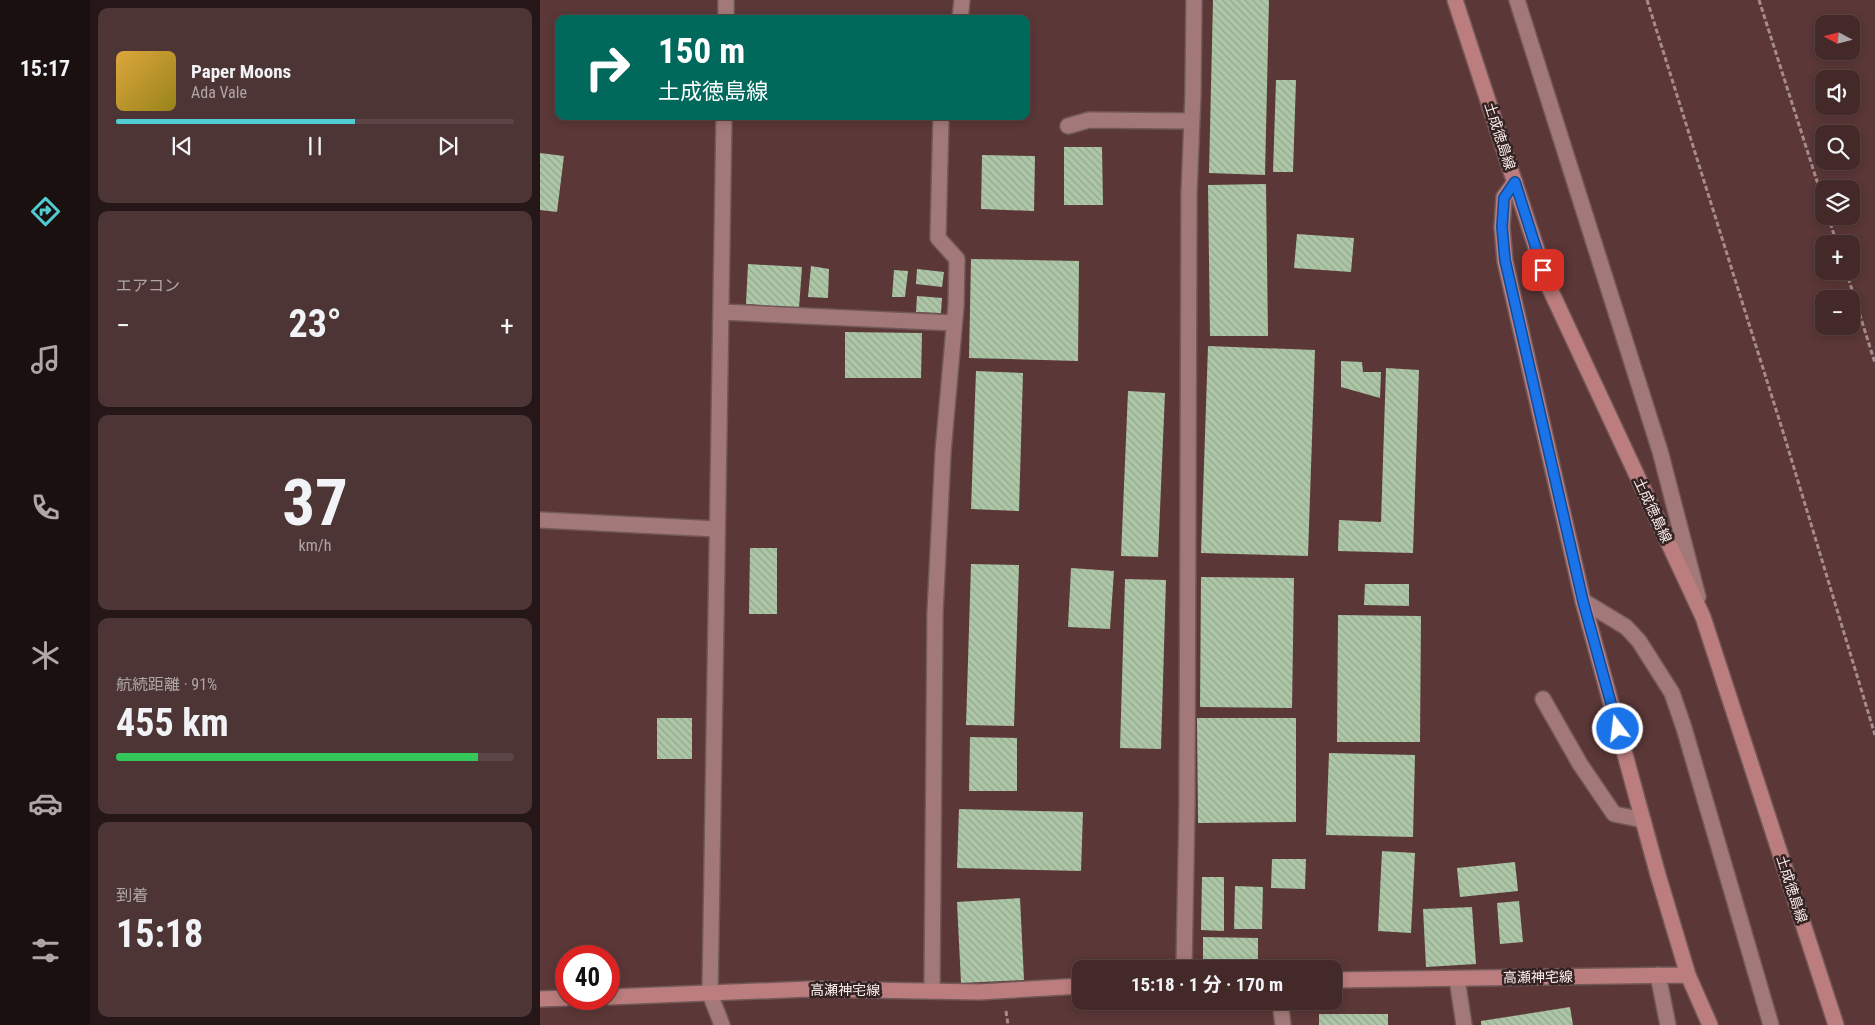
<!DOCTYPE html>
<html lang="ja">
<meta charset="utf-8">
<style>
body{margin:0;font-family:"Roboto Condensed","Noto Sans JP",sans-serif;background:#4e3535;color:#f1f3f6;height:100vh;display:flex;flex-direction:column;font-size:19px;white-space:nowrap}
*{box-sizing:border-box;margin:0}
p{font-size:16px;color:#afa6a8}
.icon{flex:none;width:28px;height:28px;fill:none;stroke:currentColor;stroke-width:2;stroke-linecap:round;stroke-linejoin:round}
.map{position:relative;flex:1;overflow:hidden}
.side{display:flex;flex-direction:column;gap:8px;padding:8px;background:#251717;width:450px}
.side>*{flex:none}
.top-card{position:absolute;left:15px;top:15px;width:475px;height:105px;border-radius:10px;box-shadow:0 2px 8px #0003,0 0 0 1px #5c4546;background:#00695c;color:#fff;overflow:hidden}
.needle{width:32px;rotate:277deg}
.tools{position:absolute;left:1275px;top:15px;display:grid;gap:10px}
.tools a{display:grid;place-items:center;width:45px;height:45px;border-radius:10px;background:#442929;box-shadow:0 2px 8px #0003,0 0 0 1px #5c4546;font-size:25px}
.speed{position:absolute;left:15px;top:945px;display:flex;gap:10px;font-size:25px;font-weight:700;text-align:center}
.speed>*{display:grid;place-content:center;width:65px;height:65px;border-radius:50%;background:#442929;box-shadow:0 2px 8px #0003,0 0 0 1px #5c4546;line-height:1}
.speed .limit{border:8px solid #d22;background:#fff;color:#111}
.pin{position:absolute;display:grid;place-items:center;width:42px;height:42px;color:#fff;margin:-21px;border-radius:10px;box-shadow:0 2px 8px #0006}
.me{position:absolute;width:55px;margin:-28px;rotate:345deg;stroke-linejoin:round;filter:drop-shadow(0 0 4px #0008)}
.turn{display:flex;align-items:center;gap:18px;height:105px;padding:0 20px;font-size:22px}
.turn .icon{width:65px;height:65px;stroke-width:2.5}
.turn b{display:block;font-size:35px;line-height:42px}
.big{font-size:38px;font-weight:700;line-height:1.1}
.side .tile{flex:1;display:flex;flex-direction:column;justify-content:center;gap:8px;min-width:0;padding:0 18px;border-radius:10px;background:#4e3535}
.side .dial{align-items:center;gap:0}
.dial b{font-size:65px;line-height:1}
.song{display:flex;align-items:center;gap:15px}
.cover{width:60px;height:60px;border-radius:8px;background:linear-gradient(135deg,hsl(40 70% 55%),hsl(50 70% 35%))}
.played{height:5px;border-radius:2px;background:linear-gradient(90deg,#51ccd2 60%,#5c4546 60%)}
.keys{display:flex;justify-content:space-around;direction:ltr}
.heat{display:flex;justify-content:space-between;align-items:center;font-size:28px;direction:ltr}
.charge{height:8px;border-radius:4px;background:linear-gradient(90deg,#34c759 91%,#5c4546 0)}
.trip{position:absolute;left:532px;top:960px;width:270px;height:50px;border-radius:10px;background:#442929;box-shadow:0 2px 8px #0003,0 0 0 1px #5c4546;font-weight:700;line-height:50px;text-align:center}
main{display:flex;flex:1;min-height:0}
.dock{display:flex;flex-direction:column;width:90px;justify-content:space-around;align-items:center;background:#1b1010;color:#afa6a8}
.dock .icon{width:35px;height:35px}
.dock .selected{color:#51ccd2}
.dock b{font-size:22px;color:#f1f3f6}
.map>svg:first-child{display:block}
.building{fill:url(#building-back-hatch)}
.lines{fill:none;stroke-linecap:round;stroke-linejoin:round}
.street-casing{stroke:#735858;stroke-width:18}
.secondary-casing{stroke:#735858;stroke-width:18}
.path{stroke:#a58c8b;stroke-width:3;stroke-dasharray:5 2.5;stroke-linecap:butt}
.street{stroke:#a27978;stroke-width:15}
.secondary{stroke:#bb7d7d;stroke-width:15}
.route-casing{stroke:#114b97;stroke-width:12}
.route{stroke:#1a73e8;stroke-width:9}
.labels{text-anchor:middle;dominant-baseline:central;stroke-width:5;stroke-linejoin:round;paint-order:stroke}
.street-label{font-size:14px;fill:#fceeed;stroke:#342323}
</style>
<main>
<nav class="dock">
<b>15:17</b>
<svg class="icon selected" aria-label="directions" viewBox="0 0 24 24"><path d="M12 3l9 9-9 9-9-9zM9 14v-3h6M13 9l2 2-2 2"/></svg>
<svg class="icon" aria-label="music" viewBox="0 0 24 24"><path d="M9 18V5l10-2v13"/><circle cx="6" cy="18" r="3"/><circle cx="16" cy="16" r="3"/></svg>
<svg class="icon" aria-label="phone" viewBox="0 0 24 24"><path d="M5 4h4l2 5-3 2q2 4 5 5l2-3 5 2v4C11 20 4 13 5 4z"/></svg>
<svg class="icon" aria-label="climate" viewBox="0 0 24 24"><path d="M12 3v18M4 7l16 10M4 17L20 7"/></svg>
<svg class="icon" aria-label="car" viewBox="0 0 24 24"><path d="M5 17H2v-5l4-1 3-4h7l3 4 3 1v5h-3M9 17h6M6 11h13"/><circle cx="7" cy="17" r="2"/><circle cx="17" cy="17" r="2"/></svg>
<svg class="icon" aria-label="filters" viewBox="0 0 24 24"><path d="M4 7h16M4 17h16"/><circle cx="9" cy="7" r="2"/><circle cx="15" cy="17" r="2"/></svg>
</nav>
<section class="side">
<div class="tile">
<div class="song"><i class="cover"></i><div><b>Paper Moons</b><p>Ada Vale</p></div></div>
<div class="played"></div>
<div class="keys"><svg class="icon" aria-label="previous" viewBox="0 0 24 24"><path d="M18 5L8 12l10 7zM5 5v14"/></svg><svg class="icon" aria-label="pause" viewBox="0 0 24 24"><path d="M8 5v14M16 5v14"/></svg><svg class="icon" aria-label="next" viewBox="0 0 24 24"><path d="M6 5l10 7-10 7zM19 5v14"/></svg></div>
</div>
<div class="tile"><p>エアコン</p>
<div class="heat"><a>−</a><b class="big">23°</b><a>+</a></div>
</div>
<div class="tile dial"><b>37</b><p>km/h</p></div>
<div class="tile"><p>航続距離 · 91%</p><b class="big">455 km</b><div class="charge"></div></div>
<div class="tile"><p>到着</p><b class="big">15:18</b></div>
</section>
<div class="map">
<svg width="1335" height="1025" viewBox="0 0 1335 1025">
<defs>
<pattern id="building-back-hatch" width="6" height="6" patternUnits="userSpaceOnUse" patternTransform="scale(1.25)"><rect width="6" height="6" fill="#acc6a6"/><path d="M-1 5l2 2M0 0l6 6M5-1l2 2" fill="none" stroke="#94a68e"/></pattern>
</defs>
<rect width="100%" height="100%" fill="#5b3737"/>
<path class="building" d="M673,0H729L725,175L669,173Z
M736,80H756L753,172H733Z
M524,147H562L563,205H524Z
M0,153L24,156L17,212L0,210Z
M442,155L495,156L494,211L441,209Z
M726,184L728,336H670L668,185Z
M757,234L814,238L811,272L754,268Z
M431,259L539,261L538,361L429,358Z
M208,264L262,267L259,308L206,304Z
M271,266L289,269L288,298L268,297Z
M377,269L404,272L402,287L376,284Z
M354,270L368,271L365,297H352Z
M377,296L402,298L401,313L376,312Z
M305,332L382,333L381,378H305Z
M668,346L775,350L768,556L661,553Z
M801,361L822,362L823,372H841L840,398L801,387Z
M846,368L879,370L873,553L798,551L799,520L841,522Z
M436,371L483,373L479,511L431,509Z
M588,391L625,393L618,557L581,556Z
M210,548H237V614H209Z
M431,564L479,565L474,726L426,725Z
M531,568L574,571L570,629L528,627Z
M661,577L754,578L752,708L660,707Z
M585,579L626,580L621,749L580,748Z
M825,584H869V606L824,605Z
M798,615L881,616L880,742H797Z
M117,718H152V759H117Z
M657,718H756V822L658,823Z
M430,737L477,738V791H429Z
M789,753L875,755L873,837L786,835Z
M419,809L543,812L541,871L417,868Z
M842,851L875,853L871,933L838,931Z
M732,859H766L765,889L731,888Z
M975,862L978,891L920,897L917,868Z
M662,877H684V931L661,930Z
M695,886L723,887L722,929H694Z
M480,898L484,980L421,983L417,902Z
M979,901L983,942L960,944L957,903Z
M932,907L936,964L886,967L883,909Z
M663,937L718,938V969H663Z
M1030,1007L1033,1025H941V1021Z
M779,1014H848V1025H779Z"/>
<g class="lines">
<g class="street-casing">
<path id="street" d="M977,0L1120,451L1158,597
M186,19V0
M420,19L422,0
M528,126L549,120L652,121
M182,312L414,323
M0,520L177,529
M1043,601L1086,627L1099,641L1132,693L1144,728L1231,1025
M1003,699L1040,764L1074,814L1103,820
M644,969L647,808L649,193L653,94L654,0
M1118,975L1128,1025
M917,979L924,1025
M392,991L395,613L403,452L416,306L417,259L398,238L401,116
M740,1001L743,1025
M182,1025L170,994L184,116"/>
</g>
<g class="secondary-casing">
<path id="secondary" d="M915,0L1009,287L1163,617L1296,1025
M975,182L964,197L962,227L965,261L1043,601L1118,875L1148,975L1170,1025
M794,980L1148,975
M69,997L270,989L439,992L541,986
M0,999L26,998"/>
</g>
<path class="path" d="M1107,0L1244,435L1335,735
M1219,0L1284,203
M1288,216L1297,244
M1306,271L1335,363
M466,1011L468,1025"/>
<use href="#street" class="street"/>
<use href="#secondary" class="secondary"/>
</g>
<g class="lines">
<g class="route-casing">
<path id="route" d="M1003,270L975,182L964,198L962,227L965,260L1043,601L1078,729"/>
</g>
<use href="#route" class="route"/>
</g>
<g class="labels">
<g class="street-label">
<text transform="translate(960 136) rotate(72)">土成徳島線</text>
<text transform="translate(1113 510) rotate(65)">土成徳島線</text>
<text transform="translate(1252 889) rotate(72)">土成徳島線</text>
<text transform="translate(998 977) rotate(-1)">高瀬神宅線</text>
<text x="305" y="990">高瀬神宅線</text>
</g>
</g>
</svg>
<div class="tools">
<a><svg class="needle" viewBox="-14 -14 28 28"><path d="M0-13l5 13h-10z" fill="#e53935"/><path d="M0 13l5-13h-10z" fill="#afa6a8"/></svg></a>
<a><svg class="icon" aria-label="sound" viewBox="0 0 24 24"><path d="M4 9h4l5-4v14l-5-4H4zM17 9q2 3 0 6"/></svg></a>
<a><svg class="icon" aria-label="search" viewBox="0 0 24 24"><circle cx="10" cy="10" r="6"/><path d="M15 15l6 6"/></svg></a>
<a><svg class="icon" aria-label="layers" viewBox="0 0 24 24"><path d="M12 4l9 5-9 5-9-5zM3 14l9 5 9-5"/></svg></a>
<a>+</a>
<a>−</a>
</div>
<div class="speed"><div class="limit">40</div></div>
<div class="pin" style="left:1003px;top:270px;background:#d93025"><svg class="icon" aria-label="arrive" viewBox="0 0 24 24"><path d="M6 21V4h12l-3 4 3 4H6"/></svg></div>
<svg class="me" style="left:1078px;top:729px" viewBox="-20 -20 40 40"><circle r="17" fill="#1a73e8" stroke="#fff" stroke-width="3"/><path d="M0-11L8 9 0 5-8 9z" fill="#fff"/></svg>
<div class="trip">15:18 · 1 分 · 170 m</div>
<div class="top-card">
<div class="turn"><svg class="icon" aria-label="right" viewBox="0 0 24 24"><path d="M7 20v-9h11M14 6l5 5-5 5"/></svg><div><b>150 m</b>土成徳島線</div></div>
</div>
</div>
</main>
